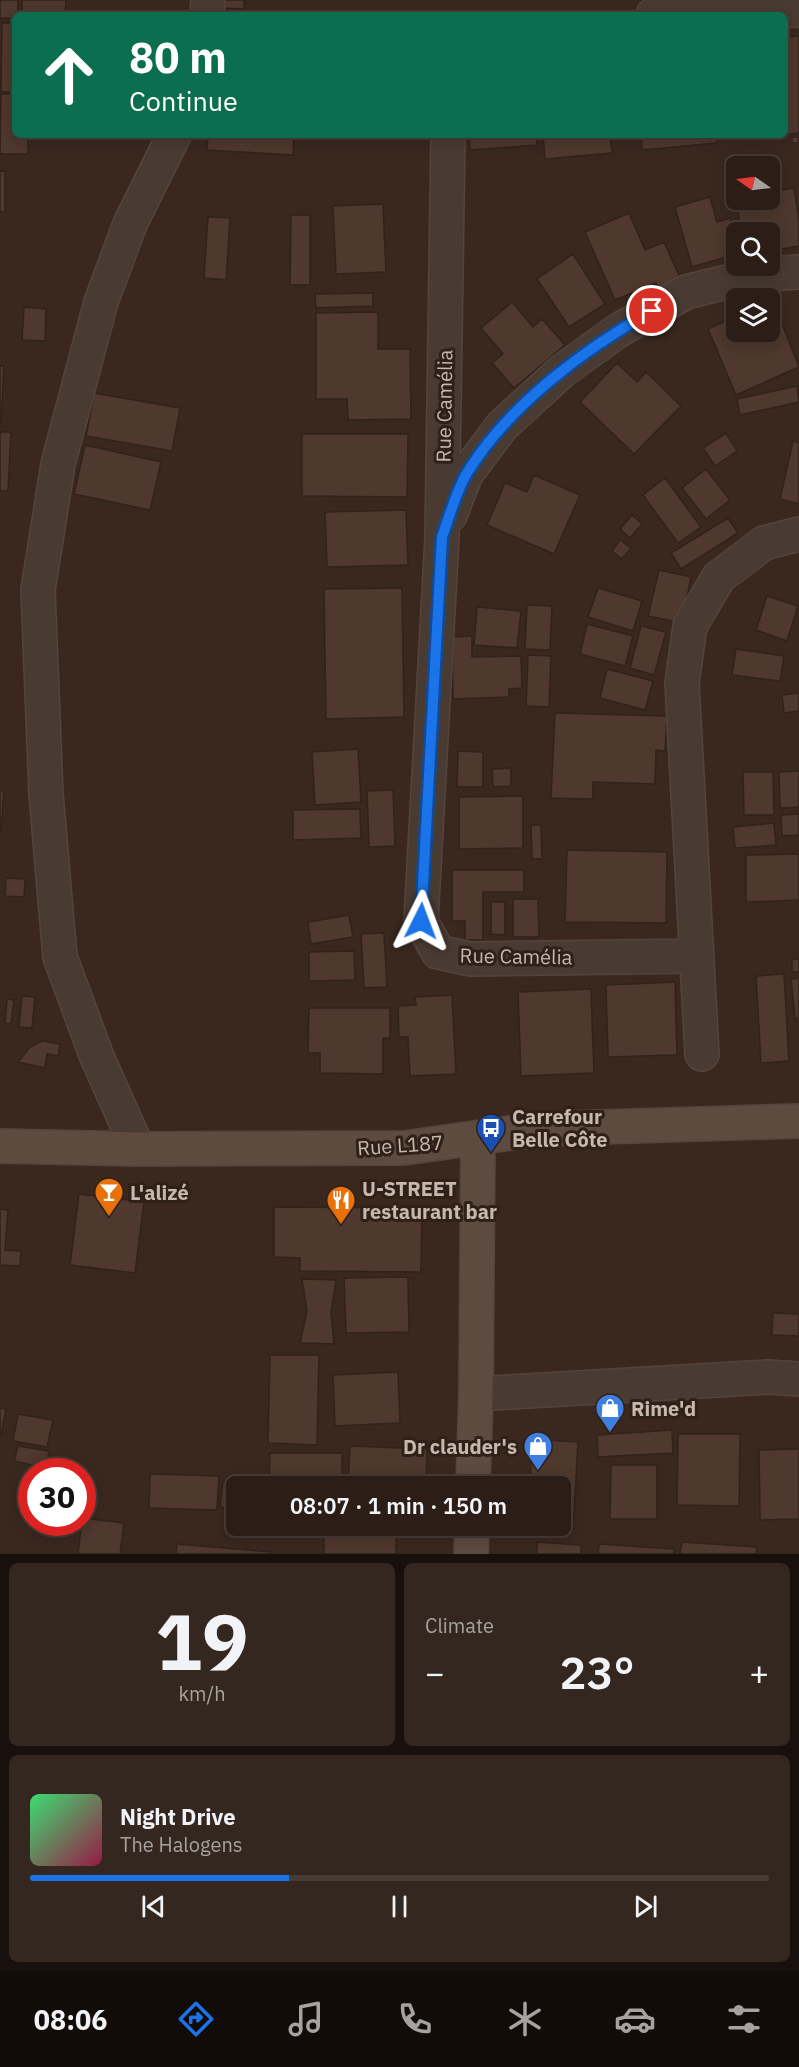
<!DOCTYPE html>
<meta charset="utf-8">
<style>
body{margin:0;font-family:"IBM Plex Sans",sans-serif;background:#342720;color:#f1f3f6;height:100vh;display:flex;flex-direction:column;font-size:22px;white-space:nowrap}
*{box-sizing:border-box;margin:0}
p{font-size:20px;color:#a6a2a1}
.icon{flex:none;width:33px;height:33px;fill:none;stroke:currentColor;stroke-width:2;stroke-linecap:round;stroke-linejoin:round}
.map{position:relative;height:1554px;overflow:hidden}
.panel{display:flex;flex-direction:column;gap:9px;padding:9px;background:#18100d;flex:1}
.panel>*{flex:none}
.banner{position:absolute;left:12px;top:12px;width:776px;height:126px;border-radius:9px;box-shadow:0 3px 15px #0003,0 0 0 2px #483c36;background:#0b6e4f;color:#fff;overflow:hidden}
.needle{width:39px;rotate:284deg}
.tools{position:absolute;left:726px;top:156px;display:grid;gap:12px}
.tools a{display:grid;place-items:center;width:54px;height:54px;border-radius:9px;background:#2c1e17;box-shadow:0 3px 15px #0003,0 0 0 2px #483c36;font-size:30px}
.speed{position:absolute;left:18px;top:1458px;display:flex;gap:12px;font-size:30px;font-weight:700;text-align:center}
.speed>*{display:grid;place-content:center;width:78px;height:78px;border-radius:50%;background:#2c1e17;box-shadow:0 3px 15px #0003,0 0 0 2px #483c36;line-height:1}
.speed .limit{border:9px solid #d22;background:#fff;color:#111}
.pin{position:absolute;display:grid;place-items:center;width:51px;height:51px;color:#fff;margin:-26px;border:3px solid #fff;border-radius:50%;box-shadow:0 2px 6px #0007}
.me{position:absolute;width:66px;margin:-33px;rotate:3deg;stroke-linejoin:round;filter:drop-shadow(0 0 4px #0008)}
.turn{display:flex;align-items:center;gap:21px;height:126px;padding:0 18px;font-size:27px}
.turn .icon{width:78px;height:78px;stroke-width:2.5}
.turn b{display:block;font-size:42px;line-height:51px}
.big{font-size:45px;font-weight:600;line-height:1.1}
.panel .tile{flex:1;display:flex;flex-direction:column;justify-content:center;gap:9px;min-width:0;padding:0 21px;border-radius:9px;background:#342720}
.panel .dial{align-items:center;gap:0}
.dial b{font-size:78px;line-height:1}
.song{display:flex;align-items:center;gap:18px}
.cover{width:72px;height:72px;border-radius:9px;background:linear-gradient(135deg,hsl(140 70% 55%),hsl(340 70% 35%))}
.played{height:6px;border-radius:3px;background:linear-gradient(90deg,#1a73e8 35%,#483c36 35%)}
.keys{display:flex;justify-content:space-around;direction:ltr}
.heat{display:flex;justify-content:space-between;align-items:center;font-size:33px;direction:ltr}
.panel .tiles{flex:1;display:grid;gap:9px;grid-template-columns:1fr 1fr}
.tile:last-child{grid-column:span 2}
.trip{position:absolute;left:226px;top:1476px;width:345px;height:60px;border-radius:9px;background:#2c1e17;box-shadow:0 3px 15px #0003,0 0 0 2px #483c36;font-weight:600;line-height:60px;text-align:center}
.menu{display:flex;height:96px;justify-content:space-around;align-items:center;background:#120c09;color:#a6a2a1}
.menu .icon{width:42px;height:42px}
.menu .active{color:#1a73e8}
.menu b{font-size:27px;color:#f1f3f6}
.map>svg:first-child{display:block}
.building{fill:#4f382d;stroke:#31221a;stroke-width:1.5}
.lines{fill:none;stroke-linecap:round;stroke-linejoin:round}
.street-casing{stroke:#54443c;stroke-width:36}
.secondary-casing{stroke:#54443c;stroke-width:36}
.path{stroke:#54393e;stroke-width:4;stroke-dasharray:4.5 4.5;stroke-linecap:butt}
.street{stroke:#4a3b32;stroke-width:33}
.secondary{stroke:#5e4b40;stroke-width:33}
.route-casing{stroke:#114b97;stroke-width:15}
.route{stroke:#1a73e8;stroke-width:10}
.labels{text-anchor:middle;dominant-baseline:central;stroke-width:6;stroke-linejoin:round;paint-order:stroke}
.street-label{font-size:20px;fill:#c7b7ad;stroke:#2f2018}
.poi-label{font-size:20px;font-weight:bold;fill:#c7b7ad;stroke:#2f2018;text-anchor:start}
</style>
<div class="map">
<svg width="799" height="1554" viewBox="0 0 799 1554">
<rect width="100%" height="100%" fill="#3a281f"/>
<path class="building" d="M0,0H18V15H15V18H0Z
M22,0H66L65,15H22Z
M220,0H244V9L220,8Z
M2,23H15V92H1Z
M799,36V133L784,135V37Z
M1,94H15V135H28V154H0Z
M208,135H294L293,155L207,150Z
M469,135H536L537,145L470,150Z
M543,135H610L612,153L545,159Z
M641,135H720H716L717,143L642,150Z
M0,171H5V212H0Z
M794,188L799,220V246L770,251V232H741L736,198L770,200V192Z
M710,197L717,222L730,218L736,240V254L692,267L675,207Z
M383,204L386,272L336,274L333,206Z
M629,213L645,250L664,242L682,282L660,292L656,283L615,300L585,232Z
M291,215H310V285H290Z
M208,217L230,218L226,280L204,278Z
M573,254L605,304L569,327L537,279Z
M373,293V306L316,308L315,294Z
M773,301L799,367L736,395L708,329L736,316V332H770V302Z
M512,302L533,327L542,319L565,345L514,388L492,363L503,354L481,328Z
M24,307L46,309L45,341L22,340Z
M378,312V349H410L411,419L348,420L347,399H316V313Z
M617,363L637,382L646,372L681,406L634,454L580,402Z
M0,366H4L1,425H0Z
M797,386L799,402L740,415L737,399Z
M94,393L180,408L172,451L86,436Z
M0,432H11L8,491H0Z
M726,433L737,451L715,466L703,448Z
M302,434H408L407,497L302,496Z
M793,441L799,443V504L780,499Z
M85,445L161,462L150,510L74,494Z
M706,469L730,500L706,519L682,488Z
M534,475L580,495L554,554L487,525L505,483L527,492Z
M665,478L701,527L678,543L643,495Z
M406,510L408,565L327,567L325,512Z
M632,515L642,524L630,538L620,529Z
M728,518L738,533L681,569L671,553Z
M620,540L631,548L622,559L612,551Z
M659,570L691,577L682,623L648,616Z
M402,588L404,717L326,719L324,589Z
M598,588L642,601L633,631L588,617Z
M767,596L798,606L787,641L756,630Z
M527,605L552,606L550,650L525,649Z
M477,607L521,611L517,648L474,645Z
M587,624L633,636L625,666L580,654Z
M641,626L666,632L654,675L630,668Z
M472,636V657L521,656L522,688L509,689V697L453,699L452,637Z
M736,649L784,656L780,681L732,675Z
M528,655L551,656L549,707L526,706Z
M607,669L653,681L645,710L600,698Z
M799,693V711L784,713L782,695Z
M555,713L667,716L665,751L656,750L655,784L593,782V799L551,798Z
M358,749L361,802L315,805L312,752Z
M458,751L483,752V787H457Z
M511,768V786L493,787L492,769Z
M799,771V807L780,808L779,772Z
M743,772H773L774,815H744Z
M0,790L4,791L1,832H0Z
M393,790L395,846L369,847L367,791Z
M523,796V848L459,849V797Z
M360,809L361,838L293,840V810Z
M799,814V835L782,836L781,815Z
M774,823L776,845L735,848L733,827Z
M531,825H541L542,859H532Z
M567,850L667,852L666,923L565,922Z
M799,854V900L746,902V855Z
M452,870H524V892H483V940H465V921H452Z
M6,878L25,879L24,897L5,896Z
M513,899H538L539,937H513Z
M491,902H505V935L491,934Z
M349,915L353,937L311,944L308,922Z
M384,933L387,987L364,988L361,934Z
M354,951L355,980L309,981V952Z
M792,959H799V972H792Z
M784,974L789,1061L761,1063L756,976Z
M799,978V1018H795L791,979Z
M675,982L677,1055L608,1057L606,985Z
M591,989L594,1073L521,1076L518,992Z
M452,995L456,1074L410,1076L408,1037H399L398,1006L416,1005L415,997Z
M22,996L35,997L32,1028L19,1027Z
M7,999L14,1000L11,1024L5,1023Z
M309,1008H390V1038H383V1074L320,1073V1053H308Z
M42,1041L60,1044L58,1056L47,1054L45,1068L18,1062L30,1047Z
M79,1194L144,1202L135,1273L70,1265Z
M274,1207L422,1208L421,1272L300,1271V1258L274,1257Z
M0,1209L8,1210L5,1250L21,1251L20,1266L0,1265Z
M408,1277L409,1332L346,1333L344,1278Z
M302,1279L336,1280L331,1313L334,1344L300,1343L307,1311Z
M773,1313L799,1314V1336L772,1335Z
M270,1355H319L317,1445L268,1443Z
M398,1372L400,1423L335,1426L333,1375Z
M0,1408L6,1409L1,1436H0Z
M18,1414L53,1420L47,1447L13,1441Z
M672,1430L673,1453L598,1457L597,1435Z
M678,1434H740L739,1506L677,1505Z
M532,1439L578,1442L574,1515L561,1514V1486H530Z
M18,1446L49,1451L46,1468L14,1461Z
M350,1446L427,1449L426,1486H348Z
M799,1449V1519L760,1520L759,1450Z
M270,1453H342V1486H269Z
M611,1465H657V1519H610Z
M150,1474L219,1476L217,1510L149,1508Z
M223,1481L267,1485L266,1486H237V1509L220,1507Z
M82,1518L124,1523L120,1554H78Z
M269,1526H341V1528H269Z
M347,1526H425V1532L347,1529Z
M324,1535H396V1554H324Z
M537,1542L581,1545V1554H537Z
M682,1542L757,1547L756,1554H680Z
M177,1544L272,1552L271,1554H176Z
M599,1544L674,1549V1554H598Z"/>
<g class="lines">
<g class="street-casing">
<path id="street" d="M207,15L208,0
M653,15L799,10
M448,135L442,537L421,921L438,952L470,959L697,956
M450,515L466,474L502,426L562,371L619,330L686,292L755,275L799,272
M702,1054L682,683L690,626L719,577L764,543L799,534
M138,1149L97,1057L60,957L46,794L38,590L58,464L101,302L130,224L174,135
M476,1394L767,1377L799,1379"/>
</g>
<g class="secondary-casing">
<path id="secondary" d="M0,1146L138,1149L404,1148L517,1132L568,1128L799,1121
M473,1486L476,1394L478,1138
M471,1554L472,1526"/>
</g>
<path class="path" d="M793,140H799"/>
<use href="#street" class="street"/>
<use href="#secondary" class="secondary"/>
</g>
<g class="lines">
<g class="route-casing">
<path id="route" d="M421,921L442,537C449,518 456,491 467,473C508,406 584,349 652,311"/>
</g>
<use href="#route" class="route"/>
</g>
<defs>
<g id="bus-pin" transform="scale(1.5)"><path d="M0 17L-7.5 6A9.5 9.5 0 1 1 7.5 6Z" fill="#1a4fb4" stroke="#2f2018"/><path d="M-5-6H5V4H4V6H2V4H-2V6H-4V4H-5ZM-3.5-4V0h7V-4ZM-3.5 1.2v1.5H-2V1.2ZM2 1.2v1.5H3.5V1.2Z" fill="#fff"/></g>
<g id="bar-pin" transform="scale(1.5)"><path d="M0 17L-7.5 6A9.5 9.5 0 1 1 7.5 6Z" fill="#e8710a" stroke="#2f2018"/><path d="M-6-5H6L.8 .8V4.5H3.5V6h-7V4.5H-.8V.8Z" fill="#fff"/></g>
<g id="restaurant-pin" transform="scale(1.5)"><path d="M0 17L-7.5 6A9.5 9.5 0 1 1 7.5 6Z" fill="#e8710a" stroke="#2f2018"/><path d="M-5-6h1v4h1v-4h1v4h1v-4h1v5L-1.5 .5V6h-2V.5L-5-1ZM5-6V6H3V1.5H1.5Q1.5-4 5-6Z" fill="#fff"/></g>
<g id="shop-pin" transform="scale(1.5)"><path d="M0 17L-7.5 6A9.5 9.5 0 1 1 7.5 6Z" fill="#3f7fe0" stroke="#2f2018"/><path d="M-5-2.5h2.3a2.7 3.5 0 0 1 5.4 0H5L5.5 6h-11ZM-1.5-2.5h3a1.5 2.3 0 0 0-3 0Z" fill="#fff"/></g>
</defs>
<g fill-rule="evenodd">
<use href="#bus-pin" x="491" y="1128"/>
<use href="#bar-pin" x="109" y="1192"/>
<use href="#restaurant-pin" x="341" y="1200"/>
<use href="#shop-pin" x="610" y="1408"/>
<use href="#shop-pin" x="538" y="1446"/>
</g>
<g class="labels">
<g class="street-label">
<text transform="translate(444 406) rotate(-89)">Rue Camélia</text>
<text transform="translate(516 956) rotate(1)">Rue Camélia</text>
<text transform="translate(400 1145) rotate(-4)">Rue L187</text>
</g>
<g class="poi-label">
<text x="512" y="1116">Carrefour<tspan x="512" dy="23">Belle Côte</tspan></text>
<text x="362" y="1188">U-STREET<tspan x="362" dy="23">restaurant bar</tspan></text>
<text x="130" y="1192">L'alizé</text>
<text x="631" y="1408">Rime'd</text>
<text x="517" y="1446" text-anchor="end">Dr clauder's</text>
</g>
</g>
</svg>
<div class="tools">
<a><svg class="needle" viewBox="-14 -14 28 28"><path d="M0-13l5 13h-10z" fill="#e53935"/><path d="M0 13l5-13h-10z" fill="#a6a2a1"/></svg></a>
<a><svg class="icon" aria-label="search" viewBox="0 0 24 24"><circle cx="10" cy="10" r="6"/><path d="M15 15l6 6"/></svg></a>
<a><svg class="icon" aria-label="layers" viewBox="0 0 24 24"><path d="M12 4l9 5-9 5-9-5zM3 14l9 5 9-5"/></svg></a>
</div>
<div class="speed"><div class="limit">30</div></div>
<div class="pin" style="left:652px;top:311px;background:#d93025"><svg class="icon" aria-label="arrive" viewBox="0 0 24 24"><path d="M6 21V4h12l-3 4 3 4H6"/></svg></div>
<svg class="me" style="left:421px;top:921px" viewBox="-20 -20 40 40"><path d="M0-17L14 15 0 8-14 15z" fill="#1a73e8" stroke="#fff" stroke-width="4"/></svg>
<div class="trip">08:07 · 1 min · 150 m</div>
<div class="banner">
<div class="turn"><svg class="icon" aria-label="ahead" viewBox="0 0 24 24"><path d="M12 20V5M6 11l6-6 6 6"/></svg><div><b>80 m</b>Continue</div></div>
</div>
</div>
<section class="panel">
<div class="tiles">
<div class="tile dial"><b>19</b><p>km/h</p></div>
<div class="tile"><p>Climate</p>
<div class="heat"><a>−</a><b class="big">23°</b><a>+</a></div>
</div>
<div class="tile">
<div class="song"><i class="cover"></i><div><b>Night Drive</b><p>The Halogens</p></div></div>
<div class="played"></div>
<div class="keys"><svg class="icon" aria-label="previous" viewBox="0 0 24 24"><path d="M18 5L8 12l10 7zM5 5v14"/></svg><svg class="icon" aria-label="pause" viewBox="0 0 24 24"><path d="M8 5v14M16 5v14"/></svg><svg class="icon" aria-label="next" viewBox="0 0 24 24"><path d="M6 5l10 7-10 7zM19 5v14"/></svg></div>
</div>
</div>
</section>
<nav class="menu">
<b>08:06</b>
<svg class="icon active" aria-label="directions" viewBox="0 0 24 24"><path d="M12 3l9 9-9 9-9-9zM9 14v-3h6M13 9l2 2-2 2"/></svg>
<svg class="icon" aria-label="music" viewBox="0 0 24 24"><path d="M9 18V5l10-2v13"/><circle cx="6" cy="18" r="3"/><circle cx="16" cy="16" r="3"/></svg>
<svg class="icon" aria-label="phone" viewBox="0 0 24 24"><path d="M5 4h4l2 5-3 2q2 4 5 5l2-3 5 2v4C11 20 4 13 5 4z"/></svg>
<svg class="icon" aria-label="climate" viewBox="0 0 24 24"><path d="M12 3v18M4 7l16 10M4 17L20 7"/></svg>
<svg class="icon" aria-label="car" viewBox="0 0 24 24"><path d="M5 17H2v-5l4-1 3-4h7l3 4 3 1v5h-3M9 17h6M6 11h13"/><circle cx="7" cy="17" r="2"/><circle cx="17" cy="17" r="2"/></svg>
<svg class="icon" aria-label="filters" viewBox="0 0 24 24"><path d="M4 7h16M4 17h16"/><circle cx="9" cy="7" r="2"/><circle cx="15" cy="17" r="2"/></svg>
</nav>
